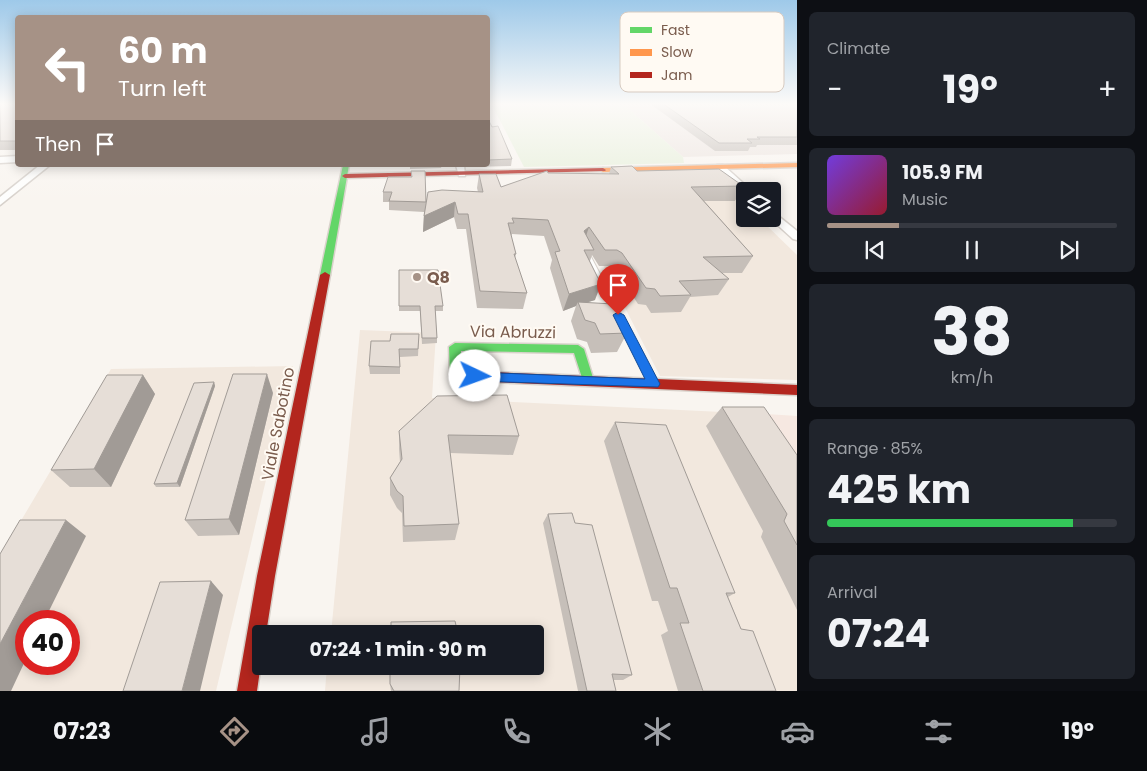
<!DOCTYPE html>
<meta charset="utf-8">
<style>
body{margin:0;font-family:Poppins,sans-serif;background:#20242c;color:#f1f3f6;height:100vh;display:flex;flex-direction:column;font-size:19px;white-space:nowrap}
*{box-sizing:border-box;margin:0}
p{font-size:16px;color:#9ea1a6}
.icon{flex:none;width:28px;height:28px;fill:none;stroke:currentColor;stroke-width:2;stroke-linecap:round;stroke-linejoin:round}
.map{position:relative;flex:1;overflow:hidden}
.drawer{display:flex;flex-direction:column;gap:12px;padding:12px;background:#0d0f14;width:350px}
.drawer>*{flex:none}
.banner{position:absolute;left:15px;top:15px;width:475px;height:152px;border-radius:5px;box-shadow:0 2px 12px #0003;background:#a69286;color:#fff;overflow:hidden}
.tools{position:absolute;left:736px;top:182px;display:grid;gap:10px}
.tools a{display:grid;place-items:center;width:45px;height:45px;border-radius:5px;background:#171b24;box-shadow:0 2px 12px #0003;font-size:25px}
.speed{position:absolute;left:15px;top:610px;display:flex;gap:10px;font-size:25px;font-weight:700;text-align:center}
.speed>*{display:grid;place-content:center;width:65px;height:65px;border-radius:50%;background:#171b24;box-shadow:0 2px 12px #0003;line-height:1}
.speed .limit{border:8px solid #d22;background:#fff;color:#111}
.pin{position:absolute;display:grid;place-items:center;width:42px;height:42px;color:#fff;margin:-51px -21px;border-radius:50% 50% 50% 0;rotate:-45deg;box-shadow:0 0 5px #0007}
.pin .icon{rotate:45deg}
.me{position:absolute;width:55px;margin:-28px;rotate:93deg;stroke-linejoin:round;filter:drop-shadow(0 0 4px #0008)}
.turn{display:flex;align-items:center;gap:18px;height:105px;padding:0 20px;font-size:22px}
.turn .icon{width:65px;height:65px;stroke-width:2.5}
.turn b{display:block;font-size:35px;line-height:42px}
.then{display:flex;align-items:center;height:48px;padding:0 20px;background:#0003;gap:10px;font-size:19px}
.big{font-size:38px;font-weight:700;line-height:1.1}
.drawer .widget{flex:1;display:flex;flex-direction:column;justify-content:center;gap:8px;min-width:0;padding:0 18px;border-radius:8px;background:#20242c}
.drawer .dial{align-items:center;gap:0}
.dial b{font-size:65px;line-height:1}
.song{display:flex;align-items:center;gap:15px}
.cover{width:60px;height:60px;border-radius:8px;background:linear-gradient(135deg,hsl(260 70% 55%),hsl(350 70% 35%))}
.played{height:5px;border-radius:2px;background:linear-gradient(90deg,#a69286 25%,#363941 25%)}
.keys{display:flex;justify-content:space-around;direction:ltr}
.heat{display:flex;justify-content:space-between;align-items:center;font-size:28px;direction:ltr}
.charge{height:8px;border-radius:4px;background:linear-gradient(90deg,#34c759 85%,#363941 0)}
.trip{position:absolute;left:252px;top:625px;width:292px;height:50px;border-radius:5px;background:#171b24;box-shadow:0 2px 12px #0003;font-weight:700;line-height:50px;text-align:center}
.tab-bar{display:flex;height:80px;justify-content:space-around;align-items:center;background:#090b0e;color:#9ea1a6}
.tab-bar .icon{width:35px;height:35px}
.tab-bar .active{color:#a69286}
.tab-bar b{font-size:22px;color:#f1f3f6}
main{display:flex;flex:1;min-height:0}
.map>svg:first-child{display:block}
.residential{fill:#f2e8de;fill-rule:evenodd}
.commercial{fill:#f6e8e1}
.industrial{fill:#ede5e0}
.green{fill:#e7f0db}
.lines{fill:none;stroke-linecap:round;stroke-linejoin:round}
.lane-casing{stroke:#d7d1cb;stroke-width:2}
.street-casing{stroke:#d7d1cb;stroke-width:3}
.fast-casing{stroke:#d9d2cb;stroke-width:3}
.slow-casing{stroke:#d9d2cb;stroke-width:3}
.jam-casing{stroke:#d9d2cb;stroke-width:3}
.lane{fill:#fefefd;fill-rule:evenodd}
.street{fill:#fefefd;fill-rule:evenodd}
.fast{fill:#63d668;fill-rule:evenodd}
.slow{fill:#ff974d;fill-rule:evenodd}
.jam{fill:#b3261e;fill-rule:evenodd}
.wall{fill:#c6bfb9}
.shaded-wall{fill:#a19b96}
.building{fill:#e6ded7;stroke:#a19b96}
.route{fill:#1a73e8;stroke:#114b97}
.poi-dot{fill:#a69286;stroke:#fffaf3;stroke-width:2}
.labels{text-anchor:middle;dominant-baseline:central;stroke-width:4;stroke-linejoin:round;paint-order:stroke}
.poi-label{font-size:16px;font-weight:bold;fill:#7a5c4d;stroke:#fffaf3;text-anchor:start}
.street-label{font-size:16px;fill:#7a5c4d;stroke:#fffaf3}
.key{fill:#fffaf3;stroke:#d7cbc1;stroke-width:1}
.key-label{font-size:14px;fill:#7a5c4d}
</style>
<main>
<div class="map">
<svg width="797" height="691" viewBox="0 0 797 691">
<rect width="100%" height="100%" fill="#f9f5f0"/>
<path class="residential" d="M721,180L745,204V219H760L797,255V380L660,376L561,183Z
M360,330L436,333L432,398L766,414L797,466V691H325L327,666H536V634H331Z
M293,366L216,691H0V556L111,369ZM26,621H69V664H26Z"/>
<path class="commercial" d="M766,414L797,416V466Z"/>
<path class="industrial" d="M622,103H751L797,127V154L683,157Z"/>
<path class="green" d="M491,103H622L683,157L684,163L524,167Z"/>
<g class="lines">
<g class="lane-casing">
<path id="lane" d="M586,251L589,253L657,382L656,384H650L649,382L583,253Z"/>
</g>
<g class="street-casing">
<path id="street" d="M18,156V162L0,163V157Z
M40,165H50L0,205V197Z
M456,165H464L465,176H459Z
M717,165H723L752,191L744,193L717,169Z
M772,211L797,231V240L793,239L771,219Z"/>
</g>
<g class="fast-casing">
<path id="fast" d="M343,165H349L330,275L325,278L320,275Z
M455,343L578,345L584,349L594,381L592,384H584L574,353L461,351L462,371L473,373L475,376L473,379C467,381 458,381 452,379L450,376L449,347Z"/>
</g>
<g class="slow-casing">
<path id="slow" d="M797,163V167L603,172L600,170L603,168Z"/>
</g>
<g class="jam-casing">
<path id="jam" d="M603,168L606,170L605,171L345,178L342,176L345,174Z
M325,272L330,275L275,576L266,634H261V663L257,691H237L257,576L320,275Z
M469,371L797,385V395L469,381L465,379L463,376L465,373Z"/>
</g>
<use href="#lane" class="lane"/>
<use href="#street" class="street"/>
<use href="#fast" class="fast"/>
<use href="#slow" class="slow"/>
<use href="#jam" class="jam"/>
</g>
<path class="wall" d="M0,103H18V150H0Z
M649,103H797V145H757L756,147H750L748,151H715Z
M488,119L512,159L511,166L472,167L471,165H488Z
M410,165H442L441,168L410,169Z
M611,167L743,186L735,201H704L753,256L742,273H722L729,279L718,295L690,297L681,312L651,313L646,305L638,304L615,269L611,266H599L592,255L590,261L595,300L588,302L627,333L617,352L591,353L587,342L577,339L571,321L576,306L563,311L550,268L552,260L544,236L512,234L511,236L516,254L515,258L527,293L523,309L477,308L466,229H457L454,217L423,232L424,212L389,210V202H383V192L411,177V171H425L426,205L478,192L477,188L479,174L501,187L548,173L609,174Z
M399,270L443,306V311H435L437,338V343L422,344L420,311H399Z
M419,334L418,356L400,357V374H370L369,366L390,341Z
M143,375L155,394L111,487H70L51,470Z
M214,382L215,386L180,487H156L154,484Z
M273,393L239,535L198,536L185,520Z
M722,407L797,455V610L761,537L763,531L706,426Z
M615,422L735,593L728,597L741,629L776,691H678L661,635L668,631L658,601H652L604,441Z
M399,431L519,436L513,455L450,453L459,524L455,540L403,542L402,513L397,508L390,495V478L400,462L399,449Z
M548,514L575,523L632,675L623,680H613L616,691H578L543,523Z
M390,684L459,691H391Z"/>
<path class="shaded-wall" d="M18,139V146L15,141Z
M455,202L454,217L423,232L424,216Z
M589,227L584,242V231Z
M601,284L595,300L579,305L578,302L576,306L563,311L569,294Z
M267,374L273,393L239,535L229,519Z
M143,375L155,394L111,487L94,469Z
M214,382L215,386L180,487L177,483Z
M66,520L86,536L44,621H26V659L11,691H0V644Z
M211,581L223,595L200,691H182Z"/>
<path class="building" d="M0,103H18V139L15,141H0Z
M662,103H797V137H757L760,139H747L752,143H719Z
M488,119L492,127L498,126L512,159L488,160Z
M632,166L637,171L719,169L743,186L691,187L753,256L703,257L729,279L679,281L691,295L660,296L655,289L646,288L622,253L617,250H605L589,227L584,231L594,250H584L601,284L569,294L555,252L560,251L548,220L512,218L514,223H508L516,254H514L527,293L480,291L468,214H458L455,202L424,216L428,192L442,190L483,192L479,174H496L501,187L547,171L548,173L619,174L611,167Z
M411,171H425L426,202L389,201L392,192H383L388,177H412Z
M399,270H438L443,306H435L437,338H422L420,306H399Z
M578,302L613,304L627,333L600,334L595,323L585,320Z
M391,334H419L418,349H399L400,367L369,366L371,341H390Z
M233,374H267L229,519L185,520Z
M107,375H143L94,469L51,470Z
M214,382L177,483L154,484L194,383Z
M507,395L519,436L448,435L459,524L404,526L403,496L397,491L390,478L402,459L399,431L437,396Z
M722,407H764L797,455V545L784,521L787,514Z
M615,422L666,425L735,593H726L741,629L753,631L776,691H703L680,623H689L677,588H670Z
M572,513L575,523L592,525L632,675L612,674L616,691H587L548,514Z
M20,520H66L0,644V554Z
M211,581L182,691H123L160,582Z
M455,621L458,634H391V622Z
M390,666H460L459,691H394L390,684Z"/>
<linearGradient id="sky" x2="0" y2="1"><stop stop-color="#9ec9e9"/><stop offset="0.52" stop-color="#fcfaf8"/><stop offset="1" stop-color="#fcfaf8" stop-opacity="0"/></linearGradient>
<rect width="797" height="200" fill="url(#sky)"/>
<path class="route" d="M618,312L624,315L660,384L658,387L475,381L469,376L475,372L645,379L613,315Z"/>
<circle class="poi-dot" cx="417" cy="277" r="5"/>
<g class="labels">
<g class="poi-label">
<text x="427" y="277">Q8</text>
</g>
<g class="street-label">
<text transform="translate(513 332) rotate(1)">Via Abruzzi</text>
<text transform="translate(278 424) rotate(-79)">Viale Sabotino</text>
</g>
</g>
<rect x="620" y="12" width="164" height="80" rx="8" class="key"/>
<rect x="630" y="27" width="22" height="6" fill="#63d668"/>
<rect x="630" y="49" width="22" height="7" fill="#ff974d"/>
<rect x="630" y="72" width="22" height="6" fill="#b3261e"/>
<g class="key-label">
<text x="661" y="35">Fast</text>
<text x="661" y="57">Slow</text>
<text x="661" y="80">Jam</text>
</g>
</svg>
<div class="tools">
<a><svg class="icon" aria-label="layers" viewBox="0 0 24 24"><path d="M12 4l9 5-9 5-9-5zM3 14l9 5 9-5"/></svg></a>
</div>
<div class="speed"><div class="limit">40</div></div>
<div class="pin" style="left:618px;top:315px;background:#d93025"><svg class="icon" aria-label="arrive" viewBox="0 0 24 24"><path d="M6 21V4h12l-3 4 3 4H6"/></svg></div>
<svg class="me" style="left:475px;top:376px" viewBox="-20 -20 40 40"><circle r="19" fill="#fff"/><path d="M0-13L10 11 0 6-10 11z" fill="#1a73e8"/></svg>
<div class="trip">07:24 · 1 min · 90 m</div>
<div class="banner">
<div class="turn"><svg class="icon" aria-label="left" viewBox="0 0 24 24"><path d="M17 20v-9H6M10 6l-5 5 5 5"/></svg><div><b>60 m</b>Turn left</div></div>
<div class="then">Then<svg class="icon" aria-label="arrive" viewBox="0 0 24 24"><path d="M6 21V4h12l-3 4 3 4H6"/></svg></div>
</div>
</div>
<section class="drawer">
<div class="widget"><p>Climate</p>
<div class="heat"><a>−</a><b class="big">19°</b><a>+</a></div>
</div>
<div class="widget">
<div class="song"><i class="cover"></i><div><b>105.9 FM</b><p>Music</p></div></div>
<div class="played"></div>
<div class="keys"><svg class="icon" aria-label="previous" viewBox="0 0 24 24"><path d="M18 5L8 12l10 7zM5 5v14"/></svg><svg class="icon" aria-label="pause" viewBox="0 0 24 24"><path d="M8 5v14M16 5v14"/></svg><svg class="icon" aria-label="next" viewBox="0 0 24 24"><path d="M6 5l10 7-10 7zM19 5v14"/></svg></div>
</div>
<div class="widget dial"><b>38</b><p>km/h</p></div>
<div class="widget"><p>Range · 85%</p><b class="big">425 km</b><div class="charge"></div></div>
<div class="widget"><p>Arrival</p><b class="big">07:24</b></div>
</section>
</main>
<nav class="tab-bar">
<b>07:23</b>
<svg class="icon active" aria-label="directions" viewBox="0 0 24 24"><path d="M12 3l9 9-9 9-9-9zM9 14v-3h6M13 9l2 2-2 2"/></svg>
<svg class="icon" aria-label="music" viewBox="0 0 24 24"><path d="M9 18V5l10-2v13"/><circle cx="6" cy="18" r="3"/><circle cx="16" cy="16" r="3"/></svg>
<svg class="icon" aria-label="phone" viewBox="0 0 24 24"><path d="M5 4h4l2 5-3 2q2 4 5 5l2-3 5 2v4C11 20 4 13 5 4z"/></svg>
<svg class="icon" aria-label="climate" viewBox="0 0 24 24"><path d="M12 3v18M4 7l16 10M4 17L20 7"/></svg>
<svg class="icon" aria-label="car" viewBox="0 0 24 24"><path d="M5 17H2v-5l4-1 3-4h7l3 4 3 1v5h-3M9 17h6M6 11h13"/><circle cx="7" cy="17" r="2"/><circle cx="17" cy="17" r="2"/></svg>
<svg class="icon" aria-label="filters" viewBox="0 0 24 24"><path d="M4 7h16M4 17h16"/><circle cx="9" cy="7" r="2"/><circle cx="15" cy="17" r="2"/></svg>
<b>19°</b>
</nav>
